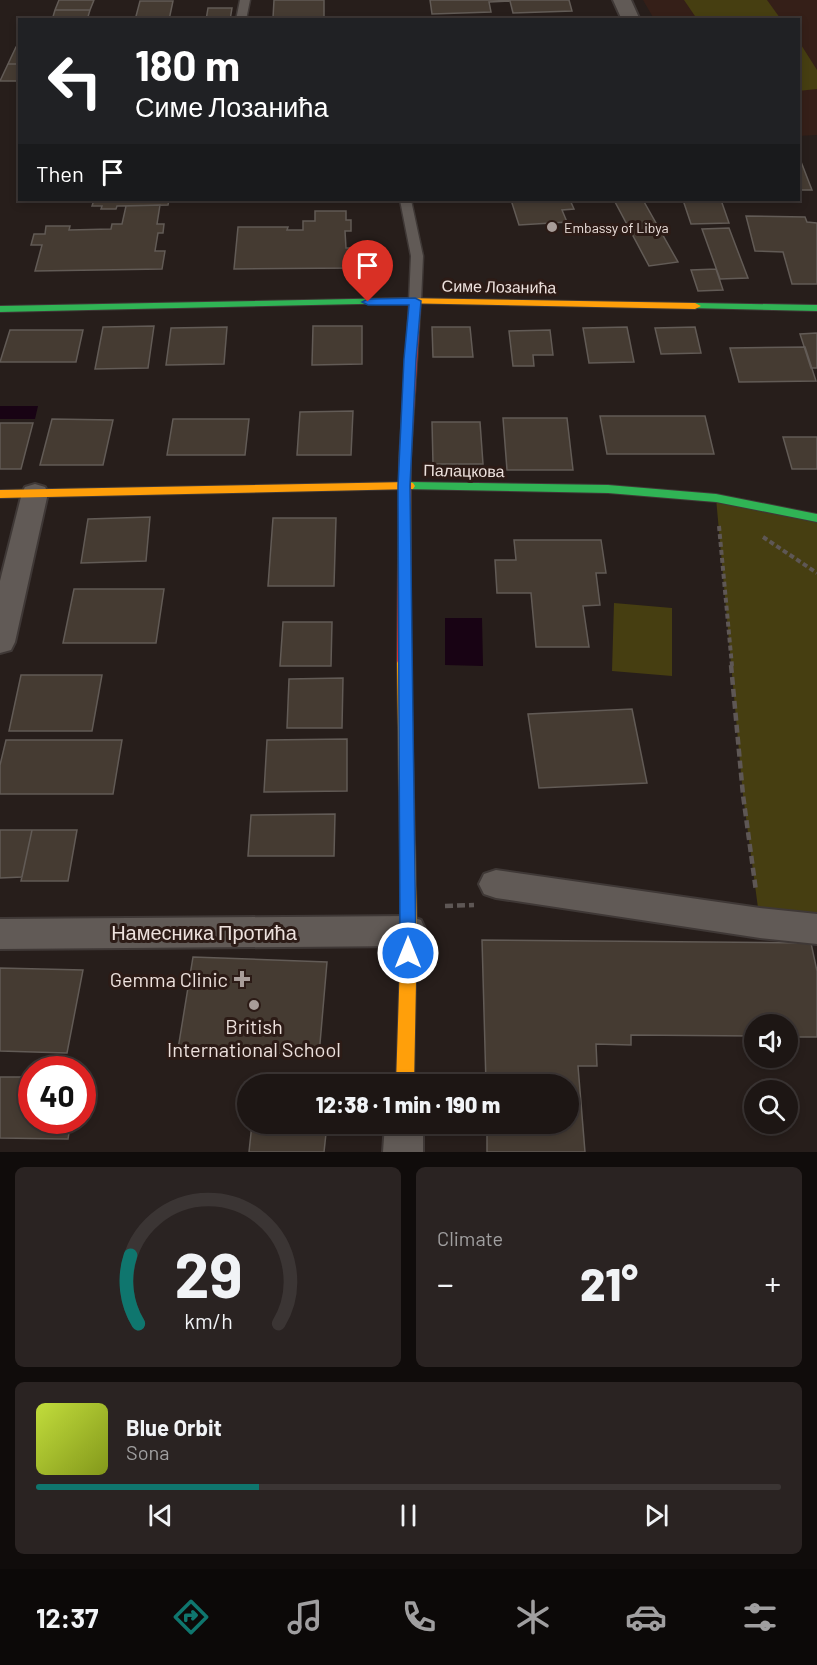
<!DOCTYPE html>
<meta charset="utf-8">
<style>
body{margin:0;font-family:Barlow,sans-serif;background:#2a2322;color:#f1f3f6;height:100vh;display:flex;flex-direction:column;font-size:22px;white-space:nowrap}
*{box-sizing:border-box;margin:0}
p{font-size:20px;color:#a09fa0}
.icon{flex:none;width:33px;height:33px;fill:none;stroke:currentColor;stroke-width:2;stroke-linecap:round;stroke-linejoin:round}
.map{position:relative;height:1152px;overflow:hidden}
.panel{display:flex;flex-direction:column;gap:15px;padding:15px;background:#100c0b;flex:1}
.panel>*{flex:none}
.hud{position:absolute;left:18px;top:18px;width:782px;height:183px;border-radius:0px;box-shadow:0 3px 9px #0003,0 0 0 2px #3b3534;background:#202124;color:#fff;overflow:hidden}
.fabs{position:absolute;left:744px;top:1014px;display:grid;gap:12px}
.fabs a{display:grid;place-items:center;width:54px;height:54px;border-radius:50%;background:#1d1614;box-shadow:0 3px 9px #0003,0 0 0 2px #3b3534;font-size:30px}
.speed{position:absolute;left:18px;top:1056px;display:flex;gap:12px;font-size:30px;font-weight:700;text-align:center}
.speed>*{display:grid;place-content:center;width:78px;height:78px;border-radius:50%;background:#1d1614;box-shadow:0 3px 9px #0003,0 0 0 2px #3b3534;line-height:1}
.speed .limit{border:9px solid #d22;background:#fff;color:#111}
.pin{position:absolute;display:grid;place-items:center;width:51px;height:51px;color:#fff;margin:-62px -26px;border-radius:50% 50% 50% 0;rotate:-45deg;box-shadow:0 0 6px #0007}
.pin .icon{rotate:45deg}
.me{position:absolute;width:66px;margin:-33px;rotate:0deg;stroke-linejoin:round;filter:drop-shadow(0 0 4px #0008)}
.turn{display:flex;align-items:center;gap:21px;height:126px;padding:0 18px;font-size:27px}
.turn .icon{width:78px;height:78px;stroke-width:2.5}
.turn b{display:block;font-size:42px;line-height:51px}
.then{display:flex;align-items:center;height:57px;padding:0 18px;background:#0003;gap:12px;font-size:22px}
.big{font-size:45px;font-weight:800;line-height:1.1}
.panel .widget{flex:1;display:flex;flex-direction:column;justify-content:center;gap:9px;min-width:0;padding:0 21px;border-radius:9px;background:#2a2322}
.panel .dial{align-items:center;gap:0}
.dial svg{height:156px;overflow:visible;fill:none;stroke:#3b3534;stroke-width:7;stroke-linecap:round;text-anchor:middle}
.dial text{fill:#f1f3f6;stroke:none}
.song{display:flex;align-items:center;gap:18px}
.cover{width:72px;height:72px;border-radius:9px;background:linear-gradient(135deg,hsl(70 70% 55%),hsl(70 70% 35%))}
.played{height:6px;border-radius:3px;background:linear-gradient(90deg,#0f766e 30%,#3b3534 30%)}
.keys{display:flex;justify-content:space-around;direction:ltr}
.heat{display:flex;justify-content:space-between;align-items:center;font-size:33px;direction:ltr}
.panel .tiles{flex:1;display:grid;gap:15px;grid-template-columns:1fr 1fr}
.widget:last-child{grid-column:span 2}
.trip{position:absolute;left:237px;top:1074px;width:342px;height:60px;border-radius:30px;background:#1d1614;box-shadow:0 3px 9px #0003,0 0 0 2px #3b3534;font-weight:800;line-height:60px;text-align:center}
.menu{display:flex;height:96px;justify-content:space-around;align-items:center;background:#0c0908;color:#a09fa0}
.menu .icon{width:42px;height:42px}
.menu .selected{color:#0f766e}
.menu b{font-size:27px;color:#f1f3f6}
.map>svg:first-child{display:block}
.built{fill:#351f18}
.green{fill:#463e11}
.water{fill:#180314}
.building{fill:#453b32;stroke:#625b56;stroke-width:1.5}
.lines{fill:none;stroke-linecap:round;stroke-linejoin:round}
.lane-casing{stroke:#3f3836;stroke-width:3}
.street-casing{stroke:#3f3836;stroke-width:4}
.fast-casing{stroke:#3f3836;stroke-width:2}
.slow-casing{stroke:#3f3836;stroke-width:2}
.jam-casing{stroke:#3f3836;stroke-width:2}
.path-far1{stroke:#5e5755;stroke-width:4;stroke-dasharray:5 3;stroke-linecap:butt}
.path{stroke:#5e5755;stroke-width:4.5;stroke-dasharray:8 4;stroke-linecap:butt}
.lane{fill:#615a56;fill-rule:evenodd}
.street{fill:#615a56;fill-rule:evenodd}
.fast{fill:#30b455;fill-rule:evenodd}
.slow{fill:#ff9f0a;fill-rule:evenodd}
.jam{fill:#e5322d;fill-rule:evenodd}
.route{fill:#1a73e8;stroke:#114b97;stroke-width:1.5}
.poi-dot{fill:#a89d99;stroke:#2c1b16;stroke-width:2}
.labels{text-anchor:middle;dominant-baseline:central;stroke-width:6;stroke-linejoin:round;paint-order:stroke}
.far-poi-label{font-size:14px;fill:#ede1dd;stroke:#2c1b16;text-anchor:start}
.street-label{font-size:16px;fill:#ede1dd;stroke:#2c1b16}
.near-street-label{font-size:20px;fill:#ede1dd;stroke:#2c1b16}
.near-poi-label{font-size:20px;fill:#ede1dd;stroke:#2c1b16;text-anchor:end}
</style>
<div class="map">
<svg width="817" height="1152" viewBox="0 0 817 1152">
<rect width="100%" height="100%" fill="#271e1b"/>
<path class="built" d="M643,0H817V135L798,136V20L654,19Z"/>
<path class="green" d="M684,0H767L780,18L697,19Z
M798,40L817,70V89L798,91Z
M716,498L817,518V929L760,923L743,795Z
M614,603L672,608V676L612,671Z"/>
<path class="water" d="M0,406H38L35,419H0Z
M445,618H482L483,666L445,665Z"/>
<path class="building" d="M59,0H94L90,10H55Z
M274,0H324V17L273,18Z
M430,0H569L572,11L513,13L510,1L489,2L491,12L432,14Z
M140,1H173L169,20H135Z
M208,8H232L230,20H206Z
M55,10H90L87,20H52Z
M16,47H20V64H8Z
M8,64H20V81H0Z
M798,154L812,190H798Z
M94,200H169L168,205L117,206L116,209H101L102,206H92Z
M511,200H570L574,209L562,210L567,222L519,225Z
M614,200H643L678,262L649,266Z
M683,200H721L729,223L691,224Z
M160,205L157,224H164L163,233H158L155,251H165L162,269L35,271L42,245H31L34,234H45L46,226H70L69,230L111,229L112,224H122L126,206Z
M315,211H346V220H351V231H345L346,248H353V268L234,269L238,227H288L287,230H303V221H315Z
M746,216L805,217L807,222L817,223V284H792L783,252L755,251Z
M729,228L748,278L720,279L702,229Z
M716,269L723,290L698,291L691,270Z
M154,326L148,368L95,369L103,327Z
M313,326H362V364L312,365Z
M227,327L224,364L166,365L171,328Z
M432,327H470L473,357H433Z
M627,327L634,362L589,363L583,328Z
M695,327L701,353L661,354L655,328Z
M10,330H83L76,362H0Z
M550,330L553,355H533L534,366H513L509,331Z
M817,333V368H811L800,334Z
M805,347L816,381L739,382L730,348Z
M353,411L351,455H297L300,412Z
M600,416H705L714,454H607Z
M503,418H567L573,470H507Z
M52,419L113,420L103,465H40Z
M173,419H249L245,455H167Z
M432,422H480L483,464H433Z
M0,423H33L21,469H0Z
M783,437H817V469H792Z
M150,517L146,561L81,563L88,519Z
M273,518H336L334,586H268Z
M514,540H601L606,573H596L600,605L583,606L589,647H536L531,593H497L495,560H516Z
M74,589H164L156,643H63Z
M283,622H332L331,666H280Z
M21,675H102L92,731H9Z
M343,678L342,728H287L289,679Z
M632,709L647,783L539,788L528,714Z
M347,739V791L264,792L267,740Z
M6,740H122L113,794H0V765Z
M335,814L334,856H248L251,815Z
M0,830H32L22,877L0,878Z
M32,830H77L68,881H21Z
M482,940L811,943L817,971V1037H788V1024H754V1036L631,1035V1045L596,1044L597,1066H578L585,1152H487V1124H568V1084H486Z
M193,957L327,962L319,1055L178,1049Z
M0,968L83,970L67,1053L0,1051Z
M0,1077H32V1120H71L68,1139L0,1138Z
M252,1124H327L324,1152H249Z"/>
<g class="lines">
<g class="lane-casing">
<path id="lane" d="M240,0H250L246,20H236Z
M400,200H411L423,256L421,301L415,305L409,301L411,256Z"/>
</g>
<g class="street-casing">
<path id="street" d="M613,0H631L640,20H622Z
M35,484L45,487L48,493L15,642L11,650L0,653V581L22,493L25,487Z
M496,870L760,908L817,914V944L760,938L496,898L484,894L479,884L484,874Z
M409,916L421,920L426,931L421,942L409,946L0,949V919Z
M385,1124H423V1152H383Z"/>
</g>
<g class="fast-casing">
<path id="fast" d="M401,298L405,299V303L0,312V306Z
M695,303L817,305V311L691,308V304Z
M409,482L608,485L716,494L817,514V522L716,502L608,493L405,489L403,486L405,483Z"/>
</g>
<g class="slow-casing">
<path id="slow" d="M401,298L695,303L701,306L695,309L397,303V299Z
M409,482L413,483L415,486L413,489L0,498V490Z
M404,656L409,657L411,661L417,930L414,1084H396L401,930L397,661L399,657Z"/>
</g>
<g class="jam-casing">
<path id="jam" d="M415,298L421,301L411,458V661L409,665H399L397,661L399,458L409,301Z"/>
</g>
<path class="path-far1" d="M719,526L732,666
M763,537L817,573"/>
<path class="path" d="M731,665L743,795L756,891
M445,906L474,905"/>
<use href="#lane" class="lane"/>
<use href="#street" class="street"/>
<use href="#fast" class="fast"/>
<use href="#slow" class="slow"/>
<use href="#jam" class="jam"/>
</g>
<path class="route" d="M415,298L421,301L416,359L410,486L416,953L414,958L408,960L402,958L400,953L398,486L404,359L409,305H368L362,302L368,299Z"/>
<g class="poi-dot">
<circle cx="552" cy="227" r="6"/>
<path d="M239 970h6v6h6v6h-6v6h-6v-6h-6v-6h6z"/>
<circle cx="254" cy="1005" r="6"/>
</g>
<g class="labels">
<g class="far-poi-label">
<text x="564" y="227">Embassy of Libya</text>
</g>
<g class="street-label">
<text transform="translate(499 286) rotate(1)">Симе Лозанића</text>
<text transform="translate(464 470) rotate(1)">Палацкова</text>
</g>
<g class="near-street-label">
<text x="204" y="932">Намесника Протића</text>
</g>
<g class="near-poi-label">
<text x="228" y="979">Gemma Clinic</text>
<text x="254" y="1026" text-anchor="middle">British<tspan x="254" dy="23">International School</tspan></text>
</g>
</g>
</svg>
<div class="fabs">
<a><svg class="icon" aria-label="sound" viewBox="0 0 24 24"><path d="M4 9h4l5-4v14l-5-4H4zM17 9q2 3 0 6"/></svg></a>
<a><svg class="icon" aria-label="search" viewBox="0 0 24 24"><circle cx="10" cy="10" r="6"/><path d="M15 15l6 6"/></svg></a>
</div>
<div class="speed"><div class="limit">40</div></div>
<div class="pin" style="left:368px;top:302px;background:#d93025"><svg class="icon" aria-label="arrive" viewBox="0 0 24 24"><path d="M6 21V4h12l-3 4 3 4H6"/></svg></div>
<svg class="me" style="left:408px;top:953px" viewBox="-20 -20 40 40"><circle r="17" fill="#1a73e8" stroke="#fff" stroke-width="3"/><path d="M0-11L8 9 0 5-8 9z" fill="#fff"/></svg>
<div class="trip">12:38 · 1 min · 190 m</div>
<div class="hud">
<div class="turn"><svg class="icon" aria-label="left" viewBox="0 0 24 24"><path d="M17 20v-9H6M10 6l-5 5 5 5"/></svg><div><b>180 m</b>Симе Лозанића</div></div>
<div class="then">Then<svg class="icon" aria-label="arrive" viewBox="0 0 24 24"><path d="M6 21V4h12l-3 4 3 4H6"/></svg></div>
</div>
</div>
<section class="panel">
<div class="tiles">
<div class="widget dial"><svg viewBox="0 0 100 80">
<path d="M14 69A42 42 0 1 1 86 69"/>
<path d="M14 69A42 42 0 0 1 10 34" stroke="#0f766e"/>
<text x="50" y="56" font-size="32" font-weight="700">29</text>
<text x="50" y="72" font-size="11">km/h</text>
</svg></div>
<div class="widget"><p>Climate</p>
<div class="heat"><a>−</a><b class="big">21°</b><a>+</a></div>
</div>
<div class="widget">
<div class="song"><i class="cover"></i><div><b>Blue Orbit</b><p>Sona</p></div></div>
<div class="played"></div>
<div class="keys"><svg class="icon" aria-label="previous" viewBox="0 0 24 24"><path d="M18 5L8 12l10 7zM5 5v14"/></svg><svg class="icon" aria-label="pause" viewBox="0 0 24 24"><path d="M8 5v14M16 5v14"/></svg><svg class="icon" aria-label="next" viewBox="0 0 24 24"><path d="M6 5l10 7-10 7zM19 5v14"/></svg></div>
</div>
</div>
</section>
<nav class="menu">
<b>12:37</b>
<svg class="icon selected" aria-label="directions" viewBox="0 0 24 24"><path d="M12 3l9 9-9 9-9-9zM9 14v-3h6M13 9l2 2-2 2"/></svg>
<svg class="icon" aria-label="music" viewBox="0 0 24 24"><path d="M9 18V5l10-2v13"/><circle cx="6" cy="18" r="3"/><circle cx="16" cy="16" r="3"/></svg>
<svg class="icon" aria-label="phone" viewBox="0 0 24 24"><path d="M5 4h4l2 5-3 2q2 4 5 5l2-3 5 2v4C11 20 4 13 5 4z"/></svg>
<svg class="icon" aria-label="climate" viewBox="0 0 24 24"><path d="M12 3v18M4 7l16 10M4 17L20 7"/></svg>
<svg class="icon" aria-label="car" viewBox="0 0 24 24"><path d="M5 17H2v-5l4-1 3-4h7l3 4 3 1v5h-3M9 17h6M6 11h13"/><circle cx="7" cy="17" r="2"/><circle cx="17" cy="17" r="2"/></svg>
<svg class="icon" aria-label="filters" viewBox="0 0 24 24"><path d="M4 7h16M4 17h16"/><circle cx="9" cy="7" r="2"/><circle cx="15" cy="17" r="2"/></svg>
</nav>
